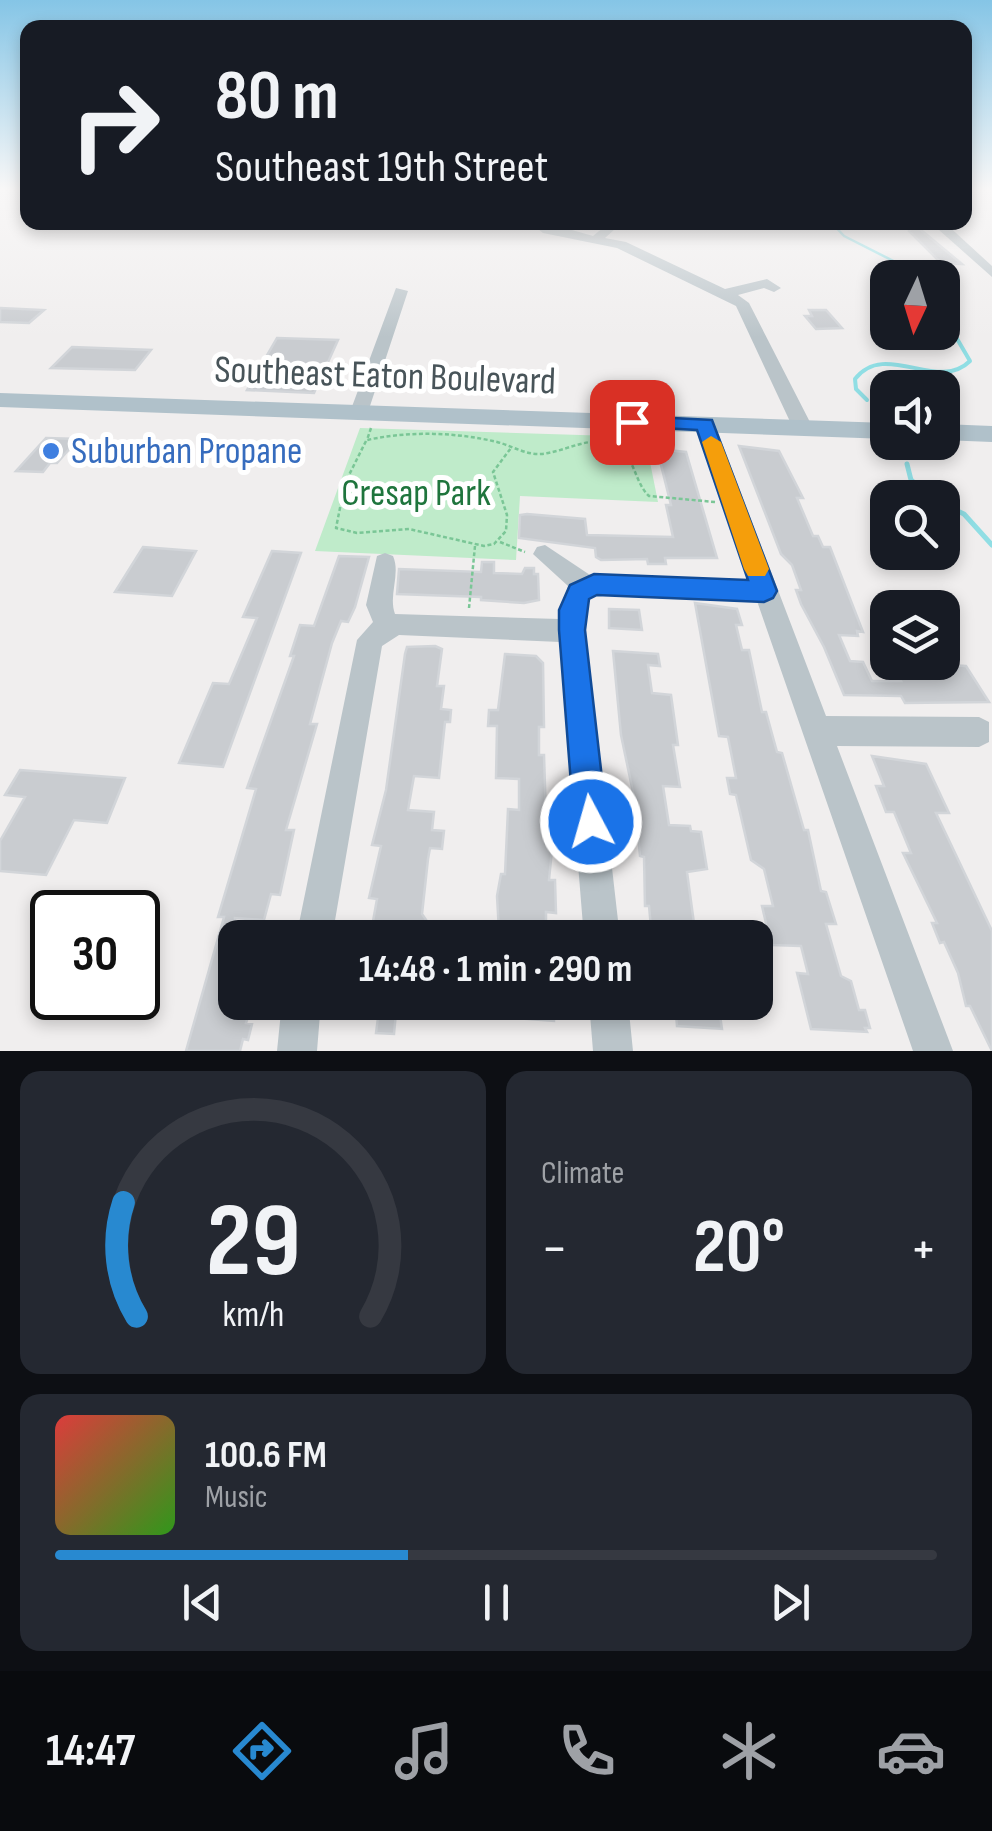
<!DOCTYPE html>
<meta charset="utf-8">
<style>
body{margin:0;font-family:"Sofia Sans Condensed",sans-serif;background:#242831;color:#f1f3f6;height:100vh;display:flex;flex-direction:column;font-size:38px;white-space:nowrap}
*{box-sizing:border-box;margin:0}
p{font-size:32px;color:#9ea1a6}
.icon{flex:none;width:55px;height:55px;fill:none;stroke:currentColor;stroke-width:2;stroke-linecap:round;stroke-linejoin:round}
.map{position:relative;height:1051px;overflow:hidden}
.panel{display:flex;flex-direction:column;gap:20px;padding:20px;background:#0d0f14;flex:1}
.panel>*{flex:none}
.banner{position:absolute;left:20px;top:20px;width:952px;height:210px;border-radius:20px;box-shadow:0 5px 15px #0003;background:#171b24;color:#f1f3f6;overflow:hidden}
.needle{width:65px;rotate:184deg}
.controls{position:absolute;left:870px;top:260px;display:grid;gap:20px}
.controls a{display:grid;place-items:center;width:90px;height:90px;border-radius:20px;background:#171b24;box-shadow:0 5px 15px #0003;font-size:50px}
.speed{position:absolute;left:30px;top:890px;display:flex;gap:20px;font-size:50px;font-weight:700;text-align:center}
.speed>*{display:grid;place-content:center;width:130px;height:130px;border-radius:50%;background:#171b24;box-shadow:0 5px 15px #0003;line-height:1}
.speed .limit{border:5px solid #111;border-radius:15px;background:#fff;color:#111}
.pin{position:absolute;display:grid;place-items:center;width:85px;height:85px;color:#fff;margin:-42px;border-radius:20px;box-shadow:0 5px 15px #0006}
.me{position:absolute;width:110px;margin:-55px;rotate:354deg;stroke-linejoin:round;filter:drop-shadow(0 0 8px #0008)}
.turn{display:flex;align-items:center;gap:35px;height:210px;padding:0 30px;font-size:45px}
.turn .icon{width:130px;height:130px;stroke-width:2.5}
.turn b{display:block;font-size:70px;line-height:85px}
.big{font-size:75px;font-weight:700;line-height:1.1}
.panel .card{flex:1;display:flex;flex-direction:column;justify-content:center;gap:15px;min-width:0;padding:0 35px;border-radius:20px;background:#242831}
.panel .dial{align-items:center;gap:0}
.dial svg{height:260px;overflow:visible;fill:none;stroke:#363941;stroke-width:7;stroke-linecap:round;text-anchor:middle}
.dial text{fill:#f1f3f6;stroke:none}
.song{display:flex;align-items:center;gap:30px}
.cover{width:120px;height:120px;border-radius:15px;background:linear-gradient(135deg,hsl(0 70% 55%),hsl(110 70% 35%))}
.played{height:10px;border-radius:5px;background:linear-gradient(90deg,#2889d0 40%,#363941 40%)}
.keys{display:flex;justify-content:space-around;direction:ltr}
.heat{display:flex;justify-content:space-between;align-items:center;font-size:55px;direction:ltr}
.panel .tiles{flex:1;display:grid;gap:20px;grid-template-columns:1fr 1fr}
.card:last-child{grid-column:span 2}
.trip{position:absolute;left:218px;top:920px;width:555px;height:100px;border-radius:20px;background:#171b24;box-shadow:0 5px 15px #0003;font-weight:700;line-height:100px;text-align:center}
.dock{display:flex;height:160px;justify-content:space-around;align-items:center;background:#090b0e;color:#9ea1a6}
.dock .icon{width:70px;height:70px}
.dock .selected{color:#2889d0}
.dock b{font-size:45px;color:#f1f3f6}
.map>svg:first-child{display:block}
.green{fill:#bfebca}
.lines{fill:none;stroke-linecap:round;stroke-linejoin:round}
.stream-far2{stroke:#90dee4;stroke-width:2.5}
.stream-far1{stroke:#90dee4;stroke-width:4}
.stream{stroke:#90dee4;stroke-width:5}
.building{fill:#c9ccd0;stroke:#d2d5d9;stroke-width:2.5}
.path{stroke:#7ac696;stroke-width:2.5;stroke-dasharray:4 2.5;stroke-linecap:butt}
.minor{fill:#bac4c9;fill-rule:evenodd}
.major{fill:#b0c1ca;fill-rule:evenodd}
.route{fill:#1a73e8;stroke:#114b97;stroke-width:2.5}
.slow{fill:#f59e0b}
.shop-dot{fill:#3f7fe0;stroke:#fff;stroke-width:4}
.labels{text-anchor:middle;dominant-baseline:central;stroke-width:10;stroke-linejoin:round;paint-order:stroke}
.street-label{font-size:38px;fill:#485459;stroke:#fff}
.shop-label{font-size:38px;fill:#366cbe;stroke:#fff;text-anchor:start}
.park-label{font-size:38px;fill:#1f753d;stroke:#fff}
</style>
<div class="map">
<svg width="992" height="1051" viewBox="0 0 992 1051">
<rect width="100%" height="100%" fill="#f0eeee"/>
<path class="green" d="M360,428L645,437L658,502L520,496L516,560L315,551Z"/>
<g class="lines">
<path class="stream-far2" d="M831,222L844,236L927,278"/>
<path class="stream-far1" d="M867,400L856,389L855,379C885,340 938,393 970,361L942,313"/>
<path class="stream" d="M907,464L911,480L932,498
M942,504L964,514L992,545"/>
</g>
<path class="building" d="M915,225L962,264L941,263L909,231Z
M0,308L44,310L29,323L0,322Z
M809,310H826L842,328L816,329L805,316H812Z
M277,338L338,340L314,393L247,390Z
M72,347L151,350L135,370L51,368Z
M46,438L78,439L57,463H50L43,472L16,471Z
M739,446L779,451L803,498H797L813,536H818L823,547H830L863,632L857,631L858,636L839,635L850,661L863,662L872,681H901L891,662L966,666L989,702L905,703L901,696L844,695L824,647L801,604L796,590H801L792,565L781,554Z
M657,449L686,452L717,558H665L666,564H648L647,559L601,560L596,557L595,548L519,538L520,515L527,514L585,519L587,535L673,537L666,505H671Z
M143,547L196,551L172,596L115,592Z
M272,551L301,553L223,767L179,763L213,683L229,684L257,618L243,617Z
M339,556L369,557L355,607L348,622L341,621L332,643L310,724H317L286,830H294L280,895L271,894L264,920L235,918V1010L249,1014L246,1023L252,1024L248,1040L243,1039L240,1051H186L224,917H218L256,789L247,788L294,656H290L300,625L314,626Z
M482,562H494V573L522,574L525,568H534V574H538L539,600L524,603L481,600V597L397,594L399,569L481,572Z
M695,603L737,609L742,625H736L742,650H749L762,712H766L777,752L782,753L804,830H808L821,891L826,892L836,924H826L841,976L851,981L859,1010H865L870,1028H865L867,1032L811,1029L797,973L808,974L801,946L771,945L762,906H773L764,869L751,860L736,795L730,794L727,778H736L728,737L719,736Z
M609,609L639,610L642,630L609,628Z
M435,646L442,649L437,686H444L441,709L451,710L450,722H445L439,778L414,776L408,810L434,812L432,830L444,831L442,849L430,848L428,859L422,914L431,927L429,938H370L377,899L369,898L381,846L372,845L386,790L405,654L407,647Z
M613,651L658,654L660,666L648,665L652,693L671,695L678,745H673L680,787L663,786L669,825L690,826L691,831L701,832L707,869L687,872L696,938H652L649,906H645L644,857L640,856L635,802L621,735Z
M505,654L536,656L543,663L544,727H539V755H544L546,816L549,817V840H553L549,880H555L556,913L546,912V938H515V932L499,931L497,896L501,874H505L508,809L519,810V779L496,778L497,726H488L489,710H498Z
M872,756L926,764L949,813H936L992,931V1051L970,1006H966L958,973L944,942L940,943L932,923H937L903,853H911L894,812H886L876,786H884Z
M20,770L125,778L107,823L74,820L46,875L0,871V841L25,797L5,795Z
M380,1002H397L394,1034L376,1033Z
M503,1002H558V1014L554,1015V1021L503,1017Z
M643,1002H718L722,1029L677,1026L676,1014L642,1012Z"/>
<g class="lines">
<path class="path" d="M371,428L367,440C408,431 456,432 497,442C512,446 526,455 541,454C566,452 592,433 616,446C635,456 634,482 649,496L715,502
M366,441L345,483L336,528L357,533L409,529L484,546L494,544L506,531L507,515L493,472L511,448
M500,542L525,552
M469,608L475,546"/>
<path class="minor" d="M529,222H544L593,236L610,222H656L615,229L605,238L626,242L725,289L767,279L781,288L774,292L764,288L738,295L749,303L813,428L810,432H796L793,428L736,306L617,248L543,233Z
M930,222H944L992,266V277Z
M396,288L408,291L368,412L366,416H352L350,412Z
M705,419L715,425L826,716L979,717L989,722V742L979,747L837,746L953,1051H913L757,601L597,594L588,599L585,631L620,938H584L560,642L399,635L382,646L332,938H296L357,640L373,622L366,605L377,556L385,553L393,556C401,574 388,595 395,614L559,619L568,586L533,554L537,547L545,545L590,575L749,580L695,425Z
M282,1002H321L317,1051H277Z
M589,1002H628L633,1051H593Z"/>
<path class="major" d="M0,393L888,423V439L0,407Z
M942,424L992,426V442L942,440Z"/>
</g>
<linearGradient id="sky" x2="0" y2="1"><stop stop-color="#85c5e6"/><stop offset="0.56" stop-color="#f8f7f7"/><stop offset="1" stop-color="#f8f7f7" stop-opacity="0"/></linearGradient>
<rect width="992" height="337" fill="url(#sky)"/>
<path class="route" d="M632,416L712,420L777,591L773,598L764,602L597,595L589,599L585,630L607,822L602,834L591,839L579,834L574,822L559,630V610L570,585L594,574L748,580L697,430L625,426L622,422Z"/>
<path class="slow" d="M711,436L721,442L769,569L765,576H748L744,569L702,442Z"/>
<circle class="shop-dot" cx="51" cy="451" r="10"/>
<g class="labels">
<g class="street-label">
<text transform="translate(385 376) rotate(2)">Southeast Eaton Boulevard</text>
</g>
<g class="shop-label">
<text x="71" y="451">Suburban Propane</text>
</g>
<g class="park-label">
<text x="416" y="493">Cresap Park</text>
</g>
</g>
</svg>
<div class="controls">
<a><svg class="needle" viewBox="-14 -14 28 28"><path d="M0-13l5 13h-10z" fill="#e53935"/><path d="M0 13l5-13h-10z" fill="#9ea1a6"/></svg></a>
<a><svg class="icon" aria-label="sound" viewBox="0 0 24 24"><path d="M4 9h4l5-4v14l-5-4H4zM17 9q2 3 0 6"/></svg></a>
<a><svg class="icon" aria-label="search" viewBox="0 0 24 24"><circle cx="10" cy="10" r="6"/><path d="M15 15l6 6"/></svg></a>
<a><svg class="icon" aria-label="layers" viewBox="0 0 24 24"><path d="M12 4l9 5-9 5-9-5zM3 14l9 5 9-5"/></svg></a>
</div>
<div class="speed"><div class="limit">30</div></div>
<div class="pin" style="left:632px;top:422px;background:#d93025"><svg class="icon" aria-label="arrive" viewBox="0 0 24 24"><path d="M6 21V4h12l-3 4 3 4H6"/></svg></div>
<svg class="me" style="left:591px;top:822px" viewBox="-20 -20 40 40"><circle r="17" fill="#1a73e8" stroke="#fff" stroke-width="3"/><path d="M0-11L8 9 0 5-8 9z" fill="#fff"/></svg>
<div class="trip">14:48 · 1 min · 290 m</div>
<div class="banner">
<div class="turn"><svg class="icon" aria-label="right" viewBox="0 0 24 24"><path d="M7 20v-9h11M14 6l5 5-5 5"/></svg><div><b>80 m</b>Southeast 19th Street</div></div>
</div>
</div>
<section class="panel">
<div class="tiles">
<div class="card dial"><svg viewBox="0 0 100 80">
<path d="M14 69A42 42 0 1 1 86 69"/>
<path d="M14 69A42 42 0 0 1 10 34" stroke="#2889d0"/>
<text x="50" y="56" font-size="32" font-weight="700">29</text>
<text x="50" y="72" font-size="11">km/h</text>
</svg></div>
<div class="card"><p>Climate</p>
<div class="heat"><a>−</a><b class="big">20°</b><a>+</a></div>
</div>
<div class="card">
<div class="song"><i class="cover"></i><div><b>100.6 FM</b><p>Music</p></div></div>
<div class="played"></div>
<div class="keys"><svg class="icon" aria-label="previous" viewBox="0 0 24 24"><path d="M18 5L8 12l10 7zM5 5v14"/></svg><svg class="icon" aria-label="pause" viewBox="0 0 24 24"><path d="M8 5v14M16 5v14"/></svg><svg class="icon" aria-label="next" viewBox="0 0 24 24"><path d="M6 5l10 7-10 7zM19 5v14"/></svg></div>
</div>
</div>
</section>
<nav class="dock">
<b>14:47</b>
<svg class="icon selected" aria-label="directions" viewBox="0 0 24 24"><path d="M12 3l9 9-9 9-9-9zM9 14v-3h6M13 9l2 2-2 2"/></svg>
<svg class="icon" aria-label="music" viewBox="0 0 24 24"><path d="M9 18V5l10-2v13"/><circle cx="6" cy="18" r="3"/><circle cx="16" cy="16" r="3"/></svg>
<svg class="icon" aria-label="phone" viewBox="0 0 24 24"><path d="M5 4h4l2 5-3 2q2 4 5 5l2-3 5 2v4C11 20 4 13 5 4z"/></svg>
<svg class="icon" aria-label="climate" viewBox="0 0 24 24"><path d="M12 3v18M4 7l16 10M4 17L20 7"/></svg>
<svg class="icon" aria-label="car" viewBox="0 0 24 24"><path d="M5 17H2v-5l4-1 3-4h7l3 4 3 1v5h-3M9 17h6M6 11h13"/><circle cx="7" cy="17" r="2"/><circle cx="17" cy="17" r="2"/></svg>
</nav>
